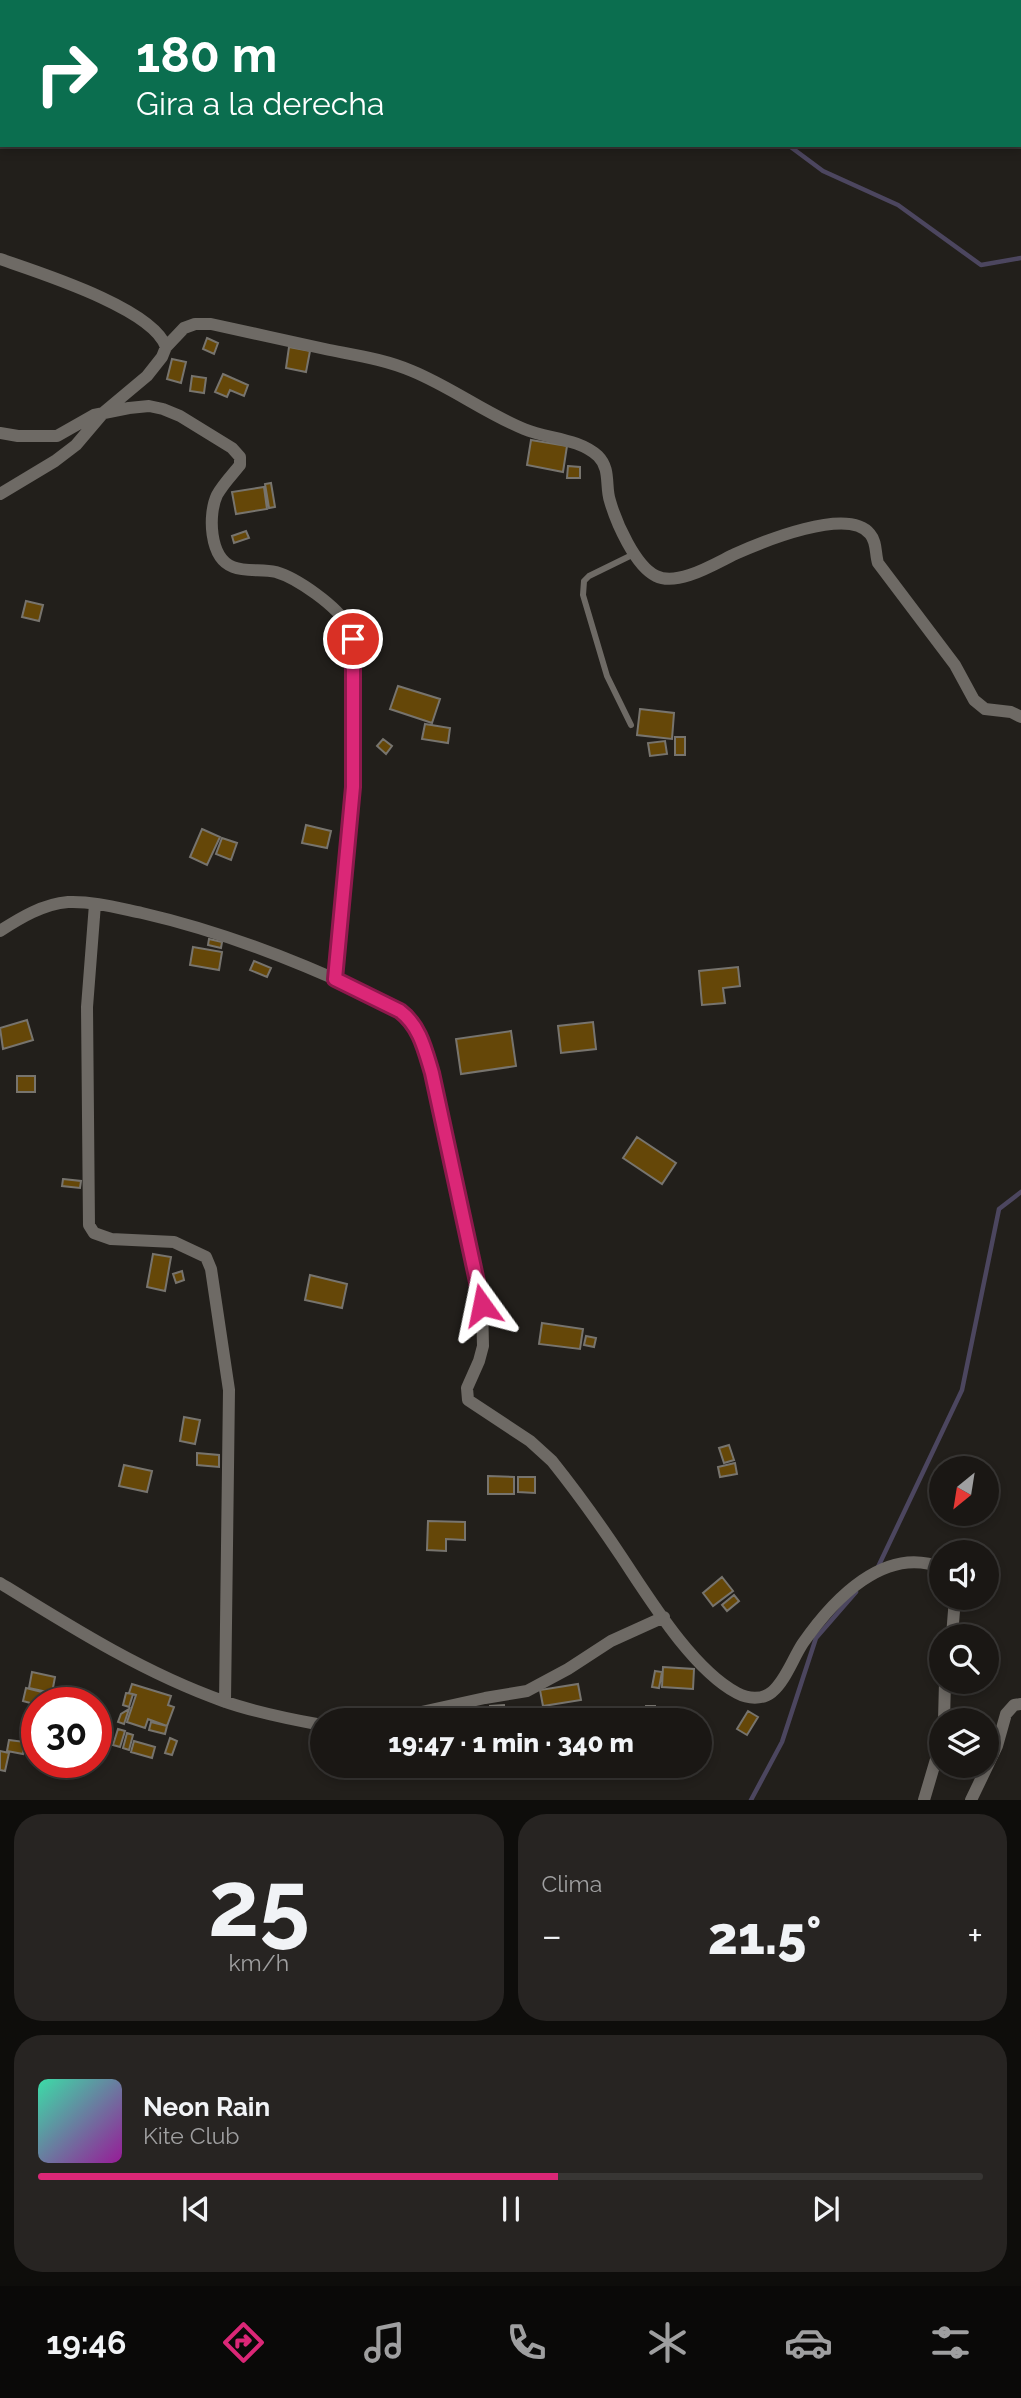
<!DOCTYPE html>
<html lang="es">
<meta charset="utf-8">
<style>
body{margin:0;font-family:Raleway,sans-serif;background:#272422;color:#f1f3f6;height:100vh;display:flex;flex-direction:column;font-size:26px;white-space:nowrap}
*{box-sizing:border-box;margin:0}
p{font-size:23px;color:#9f9fa0}
.icon{flex:none;width:38px;height:38px;fill:none;stroke:currentColor;stroke-width:2;stroke-linecap:round;stroke-linejoin:round}
.map{position:relative;height:1800px;overflow:hidden}
.drawer{display:flex;flex-direction:column;gap:14px;padding:14px;background:#0e0d0b;flex:1}
.drawer>*{flex:none}
.banner{position:absolute;left:0px;top:0px;width:1022px;height:147px;box-shadow:0 4px 10px #0003,0 0 0 2px #383634;background:#0b6e4f;color:#fff;overflow:hidden}
.needle{width:46px;rotate:210deg}
.fabs{position:absolute;left:929px;top:1456px;display:grid;gap:14px}
.fabs a{display:grid;place-items:center;width:70px;height:70px;border-radius:50%;background:#1a1714;box-shadow:0 4px 10px #0003,0 0 0 2px #383634;font-size:35px}
.speed{position:absolute;left:21px;top:1687px;display:flex;gap:14px;font-size:35px;font-weight:700;text-align:center}
.speed>*{display:grid;place-content:center;width:91px;height:91px;border-radius:50%;background:#1a1714;box-shadow:0 4px 10px #0003,0 0 0 2px #383634;line-height:1}
.speed .limit{border:10px solid #d22;background:#fff;color:#111}
.pin{position:absolute;display:grid;place-items:center;width:60px;height:60px;color:#fff;margin:-30px;border:4px solid #fff;border-radius:50%;box-shadow:0 2px 7px #0007}
.me{position:absolute;width:77px;margin:-38px;rotate:348deg;stroke-linejoin:round;filter:drop-shadow(0 0 5px #0008)}
.turn{display:flex;align-items:center;gap:24px;height:147px;padding:0 21px;font-size:32px}
.turn .icon{width:91px;height:91px;stroke-width:2.5}
.turn b{display:block;font-size:49px;line-height:60px}
.big{font-size:52px;font-weight:800;line-height:1.1}
.drawer .widget{flex:1;display:flex;flex-direction:column;justify-content:center;gap:10px;min-width:0;padding:0 24px;border-radius:28px;background:#272422}
.drawer .dial{align-items:center;gap:0}
.dial b{font-size:91px;line-height:1}
.song{display:flex;align-items:center;gap:21px}
.cover{width:84px;height:84px;border-radius:10px;background:linear-gradient(135deg,hsl(160 70% 55%),hsl(300 70% 35%))}
.played{height:7px;border-radius:4px;background:linear-gradient(90deg,#db2777 55%,#383634 55%)}
.keys{display:flex;justify-content:space-around;direction:ltr}
.heat{display:flex;justify-content:space-between;align-items:center;font-size:38px;direction:ltr}
.drawer .tiles{flex:1;display:grid;gap:14px;grid-template-columns:1fr 1fr}
.widget:last-child{grid-column:span 2}
.trip{position:absolute;left:310px;top:1708px;width:402px;height:70px;border-radius:35px;background:#1a1714;box-shadow:0 4px 10px #0003,0 0 0 2px #383634;font-weight:800;line-height:70px;text-align:center}
.tabs{display:flex;height:112px;justify-content:space-around;align-items:center;background:#0a0908;color:#9f9fa0}
.tabs .icon{width:49px;height:49px}
.tabs .current{color:#db2777}
.tabs b{font-size:32px;color:#f1f3f6}
.map>svg:first-child{display:block}
.lines{fill:none;stroke-linecap:round;stroke-linejoin:round}
.stream{stroke:#4c465f;stroke-width:4.5}
.building{fill:#654708;stroke:#77746e;stroke-width:2}
.lane{stroke:#6e6a65;stroke-width:6}
.street{stroke:#6e6a65;stroke-width:12}
.route-casing{stroke:#8e194d;stroke-width:18}
.route{stroke:#db2777;stroke-width:12}
</style>
<div class="map">
<svg width="1021" height="1800" viewBox="0 0 1021 1800">
<rect width="100%" height="100%" fill="#221f1b"/>
<g class="lines">
<path class="stream" d="M788,145L823,171L898,205L981,265L1021,258
M878,1567L962,1390L999,1209L1021,1192
M751,1800L782,1742L816,1638L856,1592"/>
</g>
<path class="building" d="M207,338L218,343L214,354L203,349Z
M289,347L310,351L306,372L286,368Z
M172,359L186,362L181,383L167,379Z
M223,374L248,385L244,396L230,390L227,397L215,392Z
M192,376L206,378L204,393L190,391Z
M531,440L567,446L563,472L527,465Z
M568,466L580,467V478H567Z
M271,483L275,507L269,508L265,484Z
M264,487L267,509L236,514L232,492Z
M246,531L249,538L234,543L232,536Z
M26,601L43,605L39,621L22,617Z
M398,686L440,699L432,723L390,709Z
M640,709L674,713L672,739L637,735Z
M425,724L450,728L448,743L422,739Z
M675,737H685V755H675Z
M383,739L392,746L386,754L377,746Z
M665,741L667,754L650,756L648,743Z
M306,825L331,831L327,848L302,843Z
M202,829L220,837L207,865L190,857Z
M222,838L237,843L231,860L216,854Z
M209,939L222,942L221,948L208,945Z
M193,947L222,952L219,970L190,965Z
M254,961L271,968L267,977L250,970Z
M738,967L740,986L723,988L725,1003L702,1005L699,971Z
M27,1020L33,1040L3,1049L0,1028Z
M593,1022L596,1049L561,1053L558,1026Z
M511,1031L516,1066L461,1074L456,1039Z
M17,1076H35V1092H17Z
M637,1137L676,1163L662,1184L623,1158Z
M63,1179L81,1181L80,1188L62,1186Z
M153,1254L171,1257L165,1291L147,1287Z
M182,1271L184,1280L176,1283L173,1274Z
M310,1275L347,1284L342,1308L305,1300Z
M542,1323L583,1329L580,1349L539,1344Z
M586,1336L596,1338L594,1347L584,1345Z
M184,1417L200,1420L195,1444L180,1441Z
M729,1445L734,1460L724,1463L719,1448Z
M197,1453L219,1455V1467L197,1465Z
M735,1463L737,1474L720,1477L718,1467Z
M124,1465L152,1471L147,1492L119,1486Z
M488,1476L514,1477V1494H488Z
M518,1477H535V1493L518,1492Z
M428,1521L465,1522V1540L446,1539V1551L427,1550Z
M722,1577L733,1591L713,1606L703,1593Z
M734,1595L739,1601L727,1611L722,1605Z
M663,1667L694,1669L693,1689L662,1687Z
M655,1671L662,1672L659,1688L652,1687Z
M32,1672L55,1677L52,1693L29,1688Z
M132,1684L171,1696L168,1705L174,1707L167,1726L148,1719L145,1728L127,1722L136,1695L129,1693Z
M578,1684L581,1700L543,1706L540,1690Z
M26,1688L42,1692L39,1702L35,1701L34,1704L23,1701Z
M126,1693L133,1694L129,1707L123,1705Z
M504,1705L505,1717L486,1719L485,1711L490,1710V1706Z
M646,1706H655L654,1720H637L645,1719Z
M568,1708L570,1716L557,1718L556,1710Z
M129,1709L124,1724L118,1722L121,1714Z
M748,1711L758,1717L747,1735L737,1729Z
M151,1722L167,1726L165,1734L149,1730Z
M118,1729L125,1731L120,1747L113,1745Z
M127,1733L133,1735L129,1750L123,1748Z
M170,1738L177,1741L172,1755L165,1753Z
M9,1740L25,1742L23,1754L7,1751Z
M134,1741L155,1747L152,1758L131,1752Z
M0,1751L9,1753L5,1771L0,1770Z
M390,1766L392,1777L382,1778L380,1768Z"/>
<g class="lines">
<path class="lane" d="M631,725L607,676L583,595L584,581L589,576L634,554"/>
<path class="street" d="M0,259C37,272 153,308 166,347
M0,433L18,436H57L94,415L129,408L149,406L163,409L180,416L232,448L240,457V465C232,475 223,484 217,495C208,514 209,558 233,567C246,572 262,569 276,572C297,578 337,606 348,626C352,632 353,639 355,646L353,787L335,979
M0,494L55,461L76,445L104,412L147,376L162,357L166,347L184,328L195,324H211C249,332 287,341 325,349C354,355 384,359 412,371C451,387 485,413 524,429C548,439 578,438 598,456C611,469 605,486 610,501C616,522 635,566 656,576C678,587 716,563 735,554C762,542 848,506 870,534C877,542 875,553 878,563L955,665L974,700L985,709L1011,712L1021,717
M95,904L87,1007L89,1225L94,1233L111,1239L174,1242L206,1257L211,1269L229,1390L225,1702
M0,931C20,918 43,904 68,902C93,901 118,908 142,913C216,930 290,958 359,990C375,998 398,1005 410,1019C423,1033 426,1055 432,1073L482,1305L483,1346L479,1361L467,1388L468,1400L530,1441L552,1461C576,1491 599,1523 621,1556C649,1598 692,1669 737,1693C748,1699 762,1700 772,1692C786,1680 793,1658 803,1643C833,1600 885,1544 942,1568
M0,1583C71,1627 144,1673 223,1701C254,1712 289,1719 322,1725
M952,1636L955,1598
M385,1720L485,1698L527,1691L568,1669L611,1641L664,1617
M944,1720L945,1682
M924,1800L942,1739
M971,1800L997,1746L1006,1714L1014,1705L1021,1704"/>
</g>
<g class="lines">
<g class="route-casing">
<path id="route" d="M353,639V787L335,979L400,1011C420,1026 425,1050 432,1073L482,1305"/>
</g>
<use href="#route" class="route"/>
</g>
</svg>
<div class="fabs">
<a><svg class="needle" viewBox="-14 -14 28 28"><path d="M0-13l5 13h-10z" fill="#e53935"/><path d="M0 13l5-13h-10z" fill="#9f9fa0"/></svg></a>
<a><svg class="icon" aria-label="sound" viewBox="0 0 24 24"><path d="M4 9h4l5-4v14l-5-4H4zM17 9q2 3 0 6"/></svg></a>
<a><svg class="icon" aria-label="search" viewBox="0 0 24 24"><circle cx="10" cy="10" r="6"/><path d="M15 15l6 6"/></svg></a>
<a><svg class="icon" aria-label="layers" viewBox="0 0 24 24"><path d="M12 4l9 5-9 5-9-5zM3 14l9 5 9-5"/></svg></a>
</div>
<div class="speed"><div class="limit">30</div></div>
<div class="pin" style="left:353px;top:639px;background:#d93025"><svg class="icon" aria-label="arrive" viewBox="0 0 24 24"><path d="M6 21V4h12l-3 4 3 4H6"/></svg></div>
<svg class="me" style="left:482px;top:1305px" viewBox="-20 -20 40 40"><path d="M0-17L14 15 0 8-14 15z" fill="#db2777" stroke="#fff" stroke-width="4"/></svg>
<div class="trip">19:47 · 1 min · 340 m</div>
<div class="banner">
<div class="turn"><svg class="icon" aria-label="right" viewBox="0 0 24 24"><path d="M7 20v-9h11M14 6l5 5-5 5"/></svg><div><b>180 m</b>Gira a la derecha</div></div>
</div>
</div>
<section class="drawer">
<div class="tiles">
<div class="widget dial"><b>25</b><p>km/h</p></div>
<div class="widget"><p>Clima</p>
<div class="heat"><a>−</a><b class="big">21.5°</b><a>+</a></div>
</div>
<div class="widget">
<div class="song"><i class="cover"></i><div><b>Neon Rain</b><p>Kite Club</p></div></div>
<div class="played"></div>
<div class="keys"><svg class="icon" aria-label="previous" viewBox="0 0 24 24"><path d="M18 5L8 12l10 7zM5 5v14"/></svg><svg class="icon" aria-label="pause" viewBox="0 0 24 24"><path d="M8 5v14M16 5v14"/></svg><svg class="icon" aria-label="next" viewBox="0 0 24 24"><path d="M6 5l10 7-10 7zM19 5v14"/></svg></div>
</div>
</div>
</section>
<nav class="tabs">
<b>19:46</b>
<svg class="icon current" aria-label="directions" viewBox="0 0 24 24"><path d="M12 3l9 9-9 9-9-9zM9 14v-3h6M13 9l2 2-2 2"/></svg>
<svg class="icon" aria-label="music" viewBox="0 0 24 24"><path d="M9 18V5l10-2v13"/><circle cx="6" cy="18" r="3"/><circle cx="16" cy="16" r="3"/></svg>
<svg class="icon" aria-label="phone" viewBox="0 0 24 24"><path d="M5 4h4l2 5-3 2q2 4 5 5l2-3 5 2v4C11 20 4 13 5 4z"/></svg>
<svg class="icon" aria-label="climate" viewBox="0 0 24 24"><path d="M12 3v18M4 7l16 10M4 17L20 7"/></svg>
<svg class="icon" aria-label="car" viewBox="0 0 24 24"><path d="M5 17H2v-5l4-1 3-4h7l3 4 3 1v5h-3M9 17h6M6 11h13"/><circle cx="7" cy="17" r="2"/><circle cx="17" cy="17" r="2"/></svg>
<svg class="icon" aria-label="filters" viewBox="0 0 24 24"><path d="M4 7h16M4 17h16"/><circle cx="9" cy="7" r="2"/><circle cx="15" cy="17" r="2"/></svg>
</nav>
